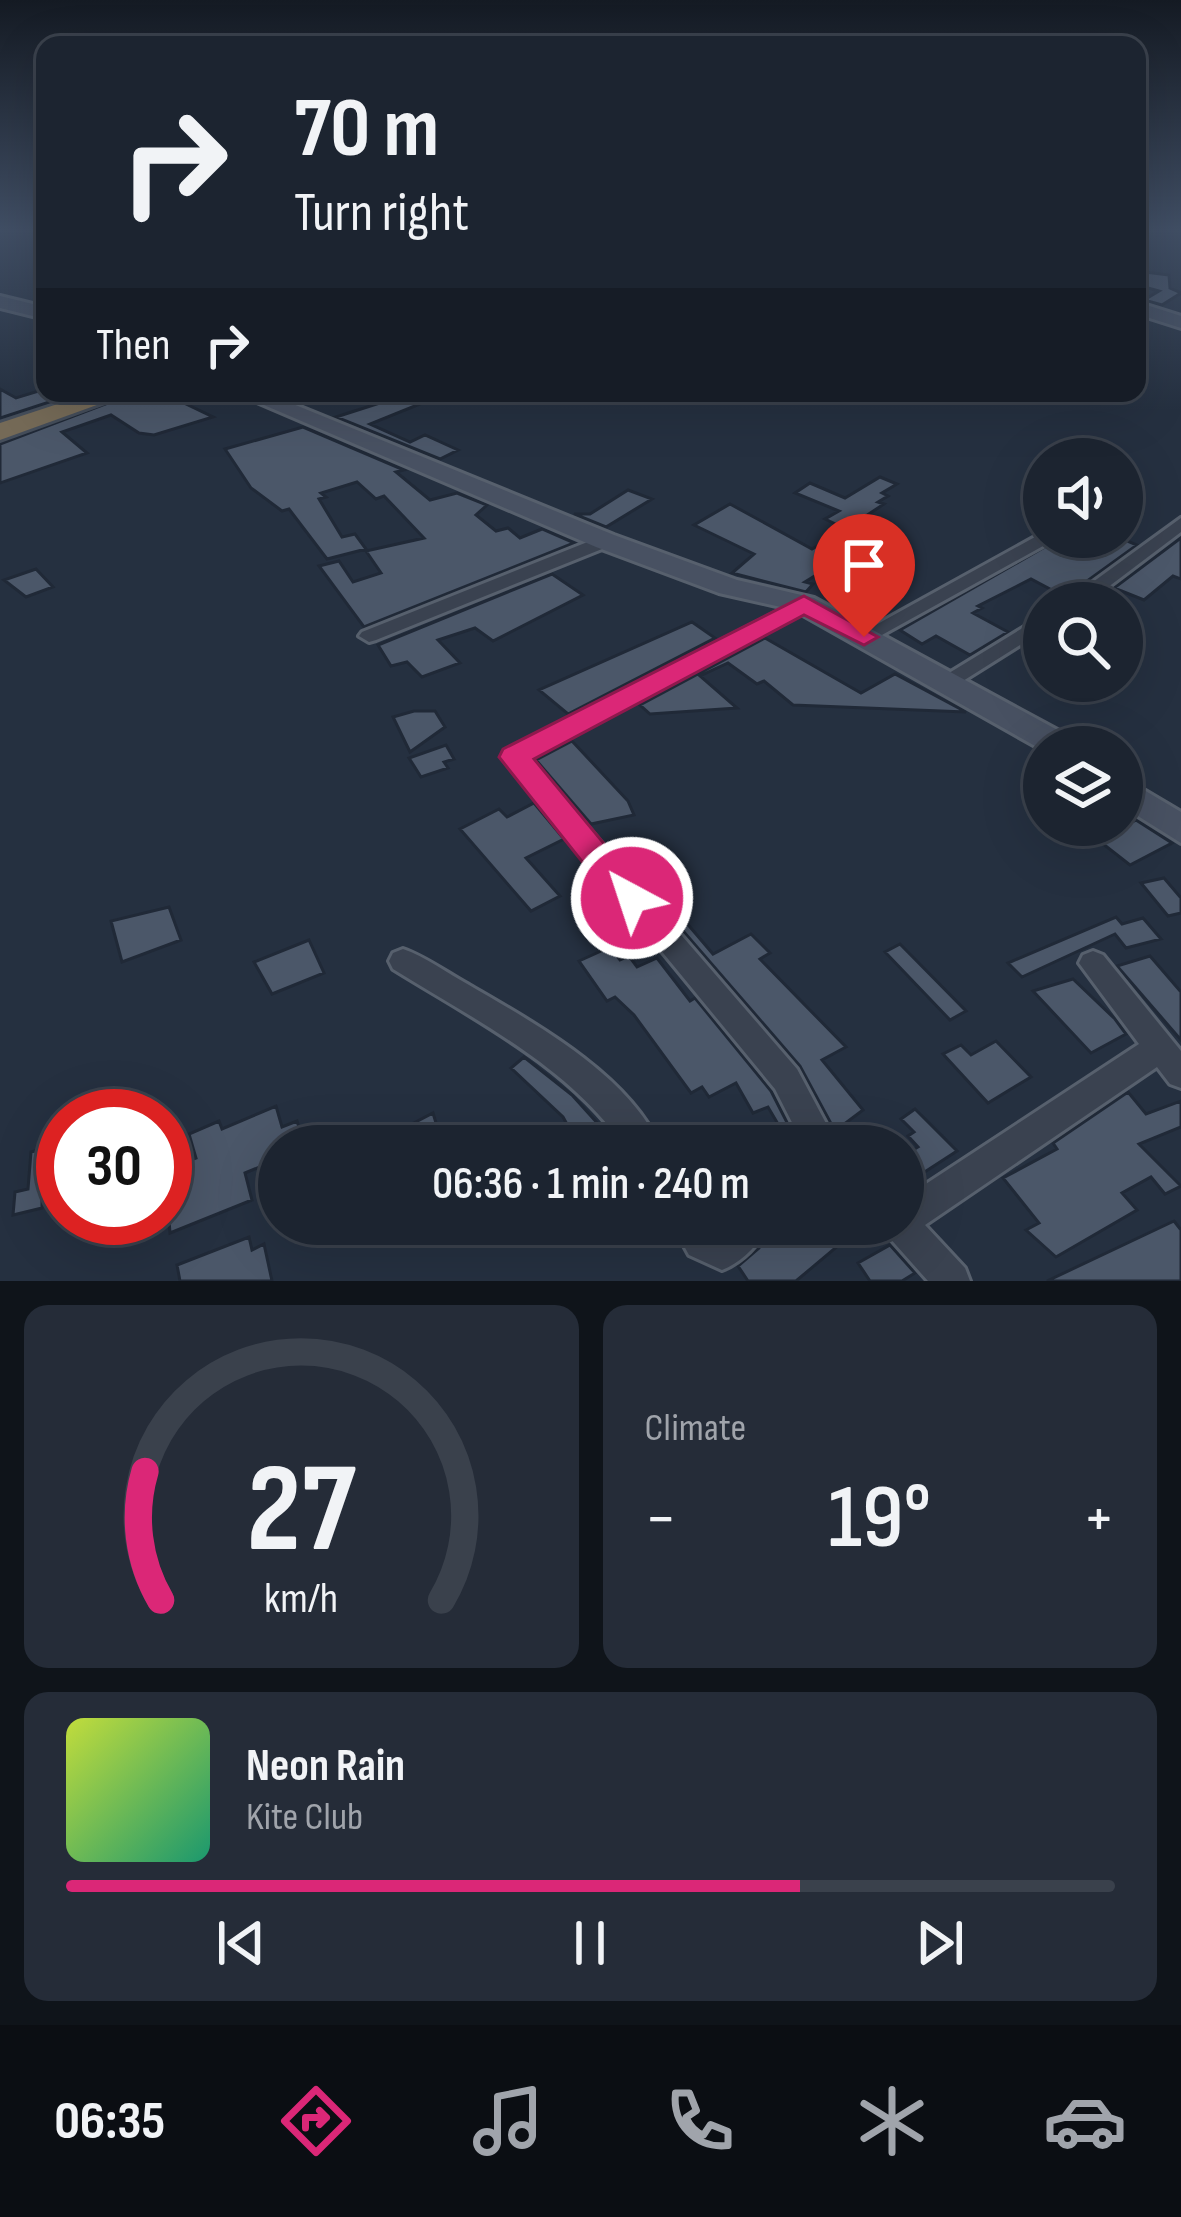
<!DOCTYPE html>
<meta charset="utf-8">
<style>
body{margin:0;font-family:"Sofia Sans Condensed",sans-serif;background:#252c38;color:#f1f3f6;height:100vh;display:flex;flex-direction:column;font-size:45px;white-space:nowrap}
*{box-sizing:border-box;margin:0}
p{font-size:39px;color:#a0a4ab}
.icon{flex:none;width:66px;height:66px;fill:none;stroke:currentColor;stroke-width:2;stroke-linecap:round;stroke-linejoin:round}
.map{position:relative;height:1281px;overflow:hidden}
.details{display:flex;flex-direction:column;gap:24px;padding:24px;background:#0f141a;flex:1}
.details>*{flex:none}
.hud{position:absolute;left:36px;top:36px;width:1110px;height:366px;border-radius:24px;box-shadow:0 12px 48px #0002,0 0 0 3px #3a414c;background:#1c2430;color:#f1f3f6;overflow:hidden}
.tools{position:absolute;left:1023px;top:438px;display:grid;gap:24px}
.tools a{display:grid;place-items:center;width:120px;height:120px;border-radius:50%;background:#1c2430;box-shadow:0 12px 48px #0002,0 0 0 3px #3a414c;font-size:60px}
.speed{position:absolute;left:36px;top:1089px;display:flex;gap:24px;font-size:60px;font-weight:700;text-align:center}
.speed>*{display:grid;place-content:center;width:156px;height:156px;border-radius:50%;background:#1c2430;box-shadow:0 12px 48px #0002,0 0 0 3px #3a414c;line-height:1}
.speed .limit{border:18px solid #d22;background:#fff;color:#111}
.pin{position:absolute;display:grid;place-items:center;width:102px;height:102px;color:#fff;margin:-123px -51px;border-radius:50% 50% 50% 0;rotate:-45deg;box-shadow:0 0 12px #0007}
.pin .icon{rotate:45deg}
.me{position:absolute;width:132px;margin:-66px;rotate:320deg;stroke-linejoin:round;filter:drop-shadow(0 0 9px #0008)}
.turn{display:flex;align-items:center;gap:42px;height:252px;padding:0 60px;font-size:54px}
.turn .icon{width:156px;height:156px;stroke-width:2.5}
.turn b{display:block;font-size:84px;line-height:102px}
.then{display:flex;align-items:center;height:114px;padding:0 60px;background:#0003;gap:24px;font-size:45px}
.big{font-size:90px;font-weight:600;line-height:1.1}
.details .widget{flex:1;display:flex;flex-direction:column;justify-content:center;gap:18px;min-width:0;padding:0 42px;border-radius:24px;background:#252c38}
.details .dial{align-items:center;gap:0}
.dial svg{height:312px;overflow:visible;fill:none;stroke:#3a414c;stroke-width:7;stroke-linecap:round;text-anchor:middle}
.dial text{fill:#f1f3f6;stroke:none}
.song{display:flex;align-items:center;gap:36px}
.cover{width:144px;height:144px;border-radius:18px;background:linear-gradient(135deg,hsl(70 70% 55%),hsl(160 70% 35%))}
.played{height:12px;border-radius:6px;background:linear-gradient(90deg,#db2777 70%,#3a414c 70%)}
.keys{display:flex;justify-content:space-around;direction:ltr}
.heat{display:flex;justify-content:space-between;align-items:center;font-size:66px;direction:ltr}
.details .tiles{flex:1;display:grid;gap:24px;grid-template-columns:1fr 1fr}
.widget:last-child{grid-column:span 2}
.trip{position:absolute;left:258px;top:1125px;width:666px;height:120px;border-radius:60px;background:#1c2430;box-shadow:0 12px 48px #0002,0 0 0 3px #3a414c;font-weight:600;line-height:120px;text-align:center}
.tab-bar{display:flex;height:192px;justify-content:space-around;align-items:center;background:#0b0e13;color:#a0a4ab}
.tab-bar .icon{width:84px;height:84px}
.tab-bar .on{color:#db2777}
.tab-bar b{font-size:54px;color:#f1f3f6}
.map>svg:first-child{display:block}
.building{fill:#4b5769;stroke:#202937;stroke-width:3}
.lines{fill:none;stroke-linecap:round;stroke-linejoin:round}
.street-casing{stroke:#57606d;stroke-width:6}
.secondary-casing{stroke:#57606d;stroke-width:6}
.highway-casing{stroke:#444d5a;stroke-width:6}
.street{fill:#3a4250;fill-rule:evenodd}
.secondary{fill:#485162;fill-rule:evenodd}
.highway{fill:#756a57;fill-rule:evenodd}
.route{fill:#db2777;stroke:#8e194d;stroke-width:3}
</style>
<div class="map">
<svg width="1181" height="1281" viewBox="0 0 1181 1281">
<rect width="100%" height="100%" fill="#253040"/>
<path class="building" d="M1137,271L1169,275L1170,288L1181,293L1162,305L1144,300L1159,291L1137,285Z
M0,389L16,398L45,389L77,393L0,418Z
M134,393H163L213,417L154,435L139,433L111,415L62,432L87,453L0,483V444Z
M383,393H447L370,424L410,442L425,435L458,450L440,459L336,417L386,401Z
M303,427L404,470L396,472L430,500L457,493L487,505L476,515L496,531L508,528L520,538L542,529L574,543L364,627L319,566L339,561L353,582L381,573L366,551L424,538L384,496L376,499L357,482L321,493L326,497L319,499L342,537L355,534L366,549L327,559L289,509L282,511L251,488L225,449Z
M880,477L897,484L882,493L888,496L878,502L884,504L846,529L825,519L839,511L795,493L810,483L845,498Z
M628,490L652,499L606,527L574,514H590Z
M730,504L812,549L821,544L847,556L805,582L813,584L806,592L732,573L754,554L694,525Z
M1062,537H1118L1137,545L1065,597L1031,579L978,606L982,608L973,613L1008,632L970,655L936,636L922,644L900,630Z
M1181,538V579L1173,576L1144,600L1114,588Z
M36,569L53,587L26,597L4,580Z
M552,574L583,595L493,641L475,628L438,640L460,663L422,677L407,662L391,666L378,645Z
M692,622L715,638L568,714L539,690Z
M765,638L861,693L895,674L966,712L793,705L764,681L757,684L728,663L700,676L737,708L650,714L640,705Z
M414,711H435L445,727L410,752L393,717Z
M572,741L628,801L634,815L591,824L536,760Z
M446,745L454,759L444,762L448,768L421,777L409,758Z
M534,803L564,839L526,858L560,896L531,911L460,829L499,809L507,817Z
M1136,820L1172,843L1130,865L1098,840Z
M640,868L713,954L751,934L770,953L760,959L846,1047L822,1060L863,1110L835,1131L800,1066L632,872Z
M1164,878L1181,898V913L1168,916L1141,883Z
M169,907L181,940L122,962L111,921Z
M1116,917L1122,924L1143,918L1161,939L1126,948L1115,934L1022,977L1008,963Z
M309,940L324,973L272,994L254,962Z
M900,944L966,1011L950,1020L885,952Z
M610,947L620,960L629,956L637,967L657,958L690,1001L695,998L771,1091L799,1146H757L781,1129L768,1107L753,1113L736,1083L709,1097L702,1087L691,1093L634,1015L615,997L607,1001L579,961Z
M1150,956L1181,992V1040L1117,966Z
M1073,979L1115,1019L1126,1034L1091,1053L1033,991Z
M996,1041L1031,1077L988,1103L943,1054L961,1045L971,1055Z
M524,1057L572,1095L618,1146H579L563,1117L511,1068Z
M1128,1092L1146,1114L1181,1101V1127L1139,1144L1181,1186L1165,1194L1151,1177L1122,1193L1137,1210L1056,1257L1026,1230L1039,1223L1003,1178L1057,1149L1053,1143Z
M276,1106L282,1127L297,1121L305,1146H279V1159L245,1173L252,1200L170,1233L165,1169L196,1158L189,1134L219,1121L222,1129Z
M915,1109L957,1151L903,1186V1156L918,1147L908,1136L914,1132L901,1119Z
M433,1113L443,1146H370Z
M63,1144V1186L57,1195L42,1199V1208L13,1215L15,1192L28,1189L31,1152Z
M1174,1221L1181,1230V1281H1047Z
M773,1224H864L796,1281H748L738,1266L759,1248Z
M249,1237L252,1250L264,1244L272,1281H180L177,1265Z
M890,1245L915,1273L902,1281H870L858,1263Z"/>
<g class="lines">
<g class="street-casing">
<path id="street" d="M1181,518V532L1087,603H1064Z
M1044,532V537H1054L1052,541L871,641H857L854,637Z
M605,535L612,537L614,541L612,545L376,640L369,642L359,636L362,632Z
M804,598L811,600L814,604L811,608L529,759L797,1069L838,1146H804L775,1089L502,757L506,751Z
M1044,615V630L955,686L947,688L936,681Z
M403,949C426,957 447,973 469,985C534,1023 628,1074 660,1146H624C567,1065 475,1020 393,969L389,961L393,953Z
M1093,951L1103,955L1181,1051V1088L1170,1084L1157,1067L925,1225L965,1268L970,1281H928L888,1236L882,1224H903V1199L1139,1044L1079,963L1083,955Z
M672,1224H710L717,1232L726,1224H769C760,1244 742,1262 722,1270L689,1255Z"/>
</g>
<g class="secondary-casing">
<path id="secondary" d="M0,296L45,307V319L0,308Z
M1137,302L1181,316V328L1137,314Z
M236,393H266L614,535L737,580L814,598L1074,739L1079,747H1044V751L794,610L719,593L596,547Z
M1122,777L1181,812V843L1122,806Z"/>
</g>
<g class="highway-casing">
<path id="highway" d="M91,393H130L0,440V423Z"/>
</g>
<use href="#street" class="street"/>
<use href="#secondary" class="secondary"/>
<use href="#highway" class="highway"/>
</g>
<linearGradient id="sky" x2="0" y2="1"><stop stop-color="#141a23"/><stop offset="0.56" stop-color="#404e64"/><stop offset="1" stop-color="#404e64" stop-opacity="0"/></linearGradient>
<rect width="1181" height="410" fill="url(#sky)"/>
<path class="route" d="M804,596L878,637L864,645L804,615L534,759L649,898L644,908H619L499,757L503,749Z"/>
</svg>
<div class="tools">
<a><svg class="icon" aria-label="sound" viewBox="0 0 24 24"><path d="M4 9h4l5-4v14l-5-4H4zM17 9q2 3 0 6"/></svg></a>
<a><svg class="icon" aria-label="search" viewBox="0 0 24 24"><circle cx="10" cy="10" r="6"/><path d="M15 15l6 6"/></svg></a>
<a><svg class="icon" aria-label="layers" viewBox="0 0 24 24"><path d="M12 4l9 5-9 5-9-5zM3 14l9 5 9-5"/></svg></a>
</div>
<div class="speed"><div class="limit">30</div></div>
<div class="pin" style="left:864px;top:637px;background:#d93025"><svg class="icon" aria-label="arrive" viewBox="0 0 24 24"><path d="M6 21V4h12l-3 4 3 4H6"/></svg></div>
<svg class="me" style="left:632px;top:898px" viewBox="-20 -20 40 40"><circle r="17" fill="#db2777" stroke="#fff" stroke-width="3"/><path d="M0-11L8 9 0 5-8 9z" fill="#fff"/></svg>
<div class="trip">06:36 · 1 min · 240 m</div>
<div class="hud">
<div class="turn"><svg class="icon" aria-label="right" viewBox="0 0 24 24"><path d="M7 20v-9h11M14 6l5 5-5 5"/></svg><div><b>70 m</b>Turn right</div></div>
<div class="then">Then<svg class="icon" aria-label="right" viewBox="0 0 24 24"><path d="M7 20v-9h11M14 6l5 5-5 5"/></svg></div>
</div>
</div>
<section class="details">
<div class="tiles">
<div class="widget dial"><svg viewBox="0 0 100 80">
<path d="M14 69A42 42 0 1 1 86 69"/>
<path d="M14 69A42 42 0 0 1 10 36" stroke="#db2777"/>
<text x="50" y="56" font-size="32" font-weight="700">27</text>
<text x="50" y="72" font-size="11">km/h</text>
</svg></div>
<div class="widget"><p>Climate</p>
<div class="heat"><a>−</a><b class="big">19°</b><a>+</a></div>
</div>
<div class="widget">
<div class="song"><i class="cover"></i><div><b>Neon Rain</b><p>Kite Club</p></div></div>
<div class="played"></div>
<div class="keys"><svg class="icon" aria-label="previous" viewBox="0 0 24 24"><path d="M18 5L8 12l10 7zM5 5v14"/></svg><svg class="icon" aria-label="pause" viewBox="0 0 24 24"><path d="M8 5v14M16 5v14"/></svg><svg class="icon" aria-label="next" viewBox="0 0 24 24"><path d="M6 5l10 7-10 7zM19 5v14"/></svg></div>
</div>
</div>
</section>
<nav class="tab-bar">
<b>06:35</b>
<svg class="icon on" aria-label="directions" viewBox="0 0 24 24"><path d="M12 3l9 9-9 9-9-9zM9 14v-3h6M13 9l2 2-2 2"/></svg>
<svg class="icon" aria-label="music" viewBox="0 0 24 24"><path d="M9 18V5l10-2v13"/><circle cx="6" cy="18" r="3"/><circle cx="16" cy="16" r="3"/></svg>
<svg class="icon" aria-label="phone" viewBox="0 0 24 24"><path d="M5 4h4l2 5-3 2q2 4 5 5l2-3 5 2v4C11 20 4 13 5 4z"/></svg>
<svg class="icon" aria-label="climate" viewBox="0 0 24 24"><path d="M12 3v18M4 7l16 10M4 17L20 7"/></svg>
<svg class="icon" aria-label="car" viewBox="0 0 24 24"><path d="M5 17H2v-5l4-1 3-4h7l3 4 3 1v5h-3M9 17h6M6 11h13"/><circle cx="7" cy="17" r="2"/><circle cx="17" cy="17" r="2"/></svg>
</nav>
